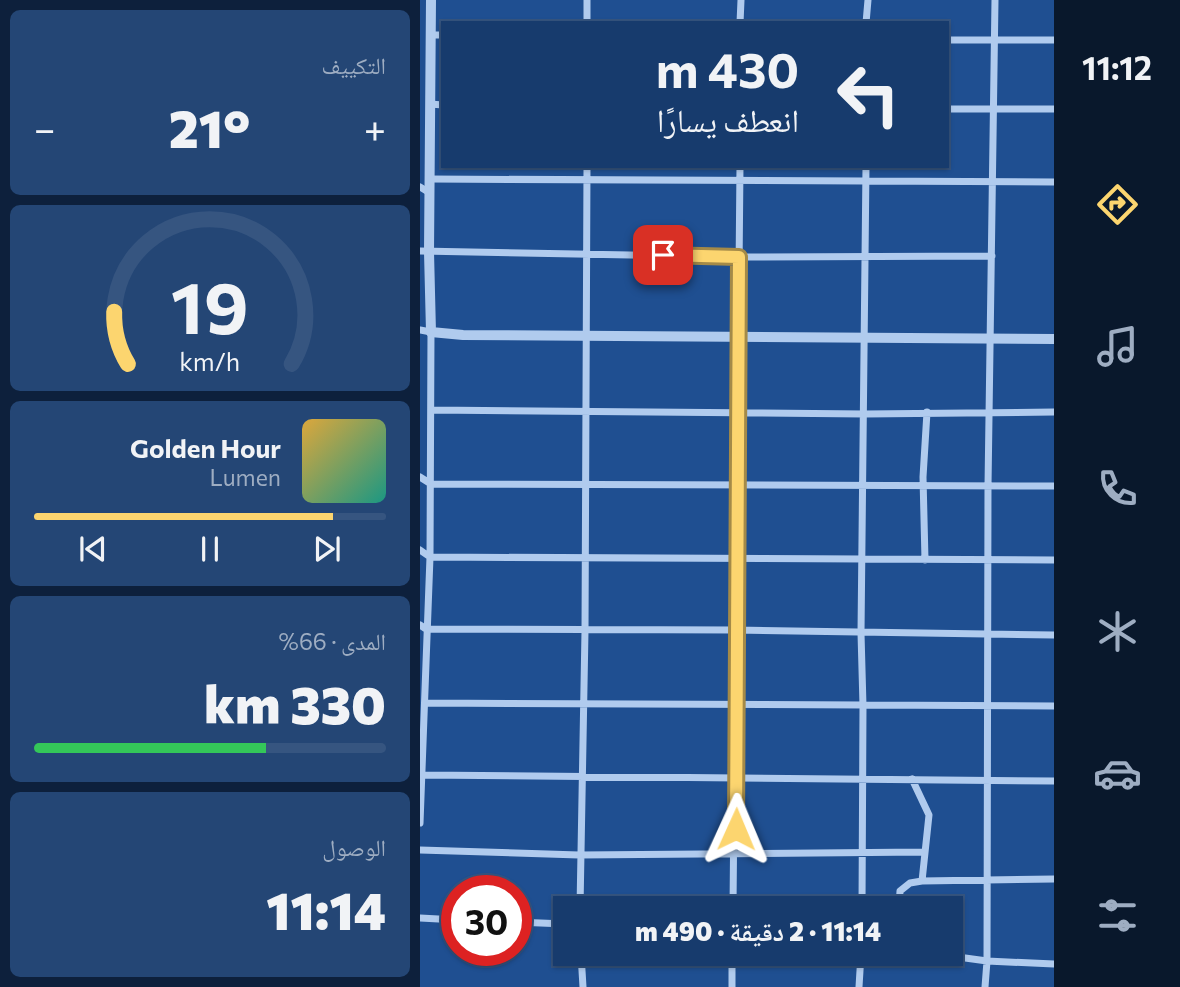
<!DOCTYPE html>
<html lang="ar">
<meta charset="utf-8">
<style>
body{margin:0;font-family:Commissioner,"Noto Naskh Arabic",sans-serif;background:#244675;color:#f1f3f6;direction:rtl;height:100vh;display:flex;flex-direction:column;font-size:26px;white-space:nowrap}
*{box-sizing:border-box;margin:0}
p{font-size:23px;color:#9eadc2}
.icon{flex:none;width:38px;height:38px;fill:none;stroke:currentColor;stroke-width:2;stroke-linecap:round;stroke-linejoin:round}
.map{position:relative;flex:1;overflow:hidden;direction:ltr}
.details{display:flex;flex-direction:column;gap:10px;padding:10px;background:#0d203c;width:420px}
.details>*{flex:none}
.top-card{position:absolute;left:21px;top:21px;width:508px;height:147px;border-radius:0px;box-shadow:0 2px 5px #0004,0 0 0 2px #365580;direction:rtl;background:#173b6d;color:#f1f3f6;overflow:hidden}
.speed{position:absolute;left:21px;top:875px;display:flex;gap:14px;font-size:35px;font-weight:700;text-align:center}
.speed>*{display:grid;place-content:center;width:91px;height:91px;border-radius:50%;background:#173b6d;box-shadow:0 2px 5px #0004,0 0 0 2px #365580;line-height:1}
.speed .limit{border:10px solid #d22;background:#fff;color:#111}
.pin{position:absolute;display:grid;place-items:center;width:60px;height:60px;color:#fff;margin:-30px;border-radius:14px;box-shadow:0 4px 10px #0006}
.me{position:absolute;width:77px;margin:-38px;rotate:1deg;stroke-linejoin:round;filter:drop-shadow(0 0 5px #0008)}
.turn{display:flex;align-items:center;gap:24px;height:147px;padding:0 35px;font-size:32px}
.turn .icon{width:91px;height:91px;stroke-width:2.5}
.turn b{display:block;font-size:49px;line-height:60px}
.big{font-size:52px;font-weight:800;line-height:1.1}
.details .widget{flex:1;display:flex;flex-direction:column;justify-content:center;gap:10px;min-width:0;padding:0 24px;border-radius:10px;background:#244675}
.details .dial{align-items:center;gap:0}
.dial svg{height:182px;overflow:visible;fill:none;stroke:#365580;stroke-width:7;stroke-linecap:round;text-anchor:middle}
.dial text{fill:#f1f3f6;stroke:none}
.song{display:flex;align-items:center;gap:21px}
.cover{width:84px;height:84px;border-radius:10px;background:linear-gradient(135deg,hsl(40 70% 55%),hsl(170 70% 35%))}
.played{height:7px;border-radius:4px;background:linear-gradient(90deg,#fcd56f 85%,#365580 85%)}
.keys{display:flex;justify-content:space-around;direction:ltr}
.heat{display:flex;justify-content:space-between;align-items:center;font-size:38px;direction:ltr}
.charge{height:10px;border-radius:5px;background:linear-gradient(90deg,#34c759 66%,#365580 0)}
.trip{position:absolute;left:133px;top:896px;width:410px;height:70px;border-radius:0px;background:#173b6d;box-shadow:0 2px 5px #0004,0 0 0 2px #365580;font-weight:800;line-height:70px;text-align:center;direction:rtl}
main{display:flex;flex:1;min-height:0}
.tabs{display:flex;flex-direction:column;width:126px;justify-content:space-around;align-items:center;background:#09182c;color:#9eadc2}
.tabs .icon{width:49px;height:49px}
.tabs .on{color:#fcd56f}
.tabs b{font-size:32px;color:#f1f3f6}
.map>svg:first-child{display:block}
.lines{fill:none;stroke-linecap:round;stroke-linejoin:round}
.minor{stroke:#b0cbee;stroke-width:7}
.tertiary{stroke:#b0cbee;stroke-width:10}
.route-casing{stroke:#a48a48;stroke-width:18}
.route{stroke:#fcd56f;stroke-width:12}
</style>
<main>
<nav class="tabs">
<b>11:12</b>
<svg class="icon on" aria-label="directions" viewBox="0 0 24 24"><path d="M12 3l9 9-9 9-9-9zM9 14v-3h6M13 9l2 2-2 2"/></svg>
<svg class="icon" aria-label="music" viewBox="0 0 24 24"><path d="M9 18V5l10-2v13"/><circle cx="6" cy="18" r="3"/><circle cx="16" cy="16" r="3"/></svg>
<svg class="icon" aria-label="phone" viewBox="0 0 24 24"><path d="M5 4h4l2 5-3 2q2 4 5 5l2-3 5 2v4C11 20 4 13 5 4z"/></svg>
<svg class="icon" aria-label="climate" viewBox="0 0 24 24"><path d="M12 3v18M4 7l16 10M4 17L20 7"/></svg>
<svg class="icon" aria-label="car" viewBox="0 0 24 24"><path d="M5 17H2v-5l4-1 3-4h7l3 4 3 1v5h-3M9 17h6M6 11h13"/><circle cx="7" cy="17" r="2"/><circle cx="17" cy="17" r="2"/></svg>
<svg class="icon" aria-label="filters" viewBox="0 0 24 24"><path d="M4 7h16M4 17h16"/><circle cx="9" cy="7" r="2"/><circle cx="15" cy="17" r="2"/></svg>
</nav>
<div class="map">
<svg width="634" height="987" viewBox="0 0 634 987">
<rect width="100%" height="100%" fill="#1f4f91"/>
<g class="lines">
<path class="minor" d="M167,23V0
M320,23L321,0
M446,23L448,0
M12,35H23
M527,40H634
M10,104L23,105
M527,109H634
M10,179L634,182
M0,187L10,193
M0,251L319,257L572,256
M0,330L11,332L10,557L0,823
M11,410L445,414L634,412
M0,477L11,484L634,486
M0,550L10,557L634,560
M505,560L503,477L507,412
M0,625L6,629L316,630L634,635
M5,703L634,706
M0,773L3,775L634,781
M492,779L509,815L502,881
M0,850L159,855L503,852
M160,908L165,631L167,166
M313,908L320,166
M442,908L443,706L441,633L446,166
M479,908L480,891L490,883L502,881L634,879
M0,918L37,920
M96,922L145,924
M161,954L163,987
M516,954L567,961L634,964
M312,987V954
M439,987L441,954
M565,987L567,961L568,486L575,0"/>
<path class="tertiary" d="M11,0L9,252L11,332L43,335L634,339"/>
</g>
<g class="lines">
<g class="route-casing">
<path id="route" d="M243,255L319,257L316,829"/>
</g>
<use href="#route" class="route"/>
</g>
</svg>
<div class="speed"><div class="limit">30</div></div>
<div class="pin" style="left:243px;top:255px;background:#d93025"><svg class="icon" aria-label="arrive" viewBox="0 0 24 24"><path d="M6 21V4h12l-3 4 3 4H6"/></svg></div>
<svg class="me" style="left:316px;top:829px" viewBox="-20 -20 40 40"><path d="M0-17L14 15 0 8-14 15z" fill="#fcd56f" stroke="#fff" stroke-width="4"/></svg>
<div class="trip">11:14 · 2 دقيقة · 490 m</div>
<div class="top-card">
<div class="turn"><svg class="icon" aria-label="left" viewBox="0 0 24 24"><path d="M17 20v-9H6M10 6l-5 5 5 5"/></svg><div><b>430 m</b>انعطف يسارًا</div></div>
</div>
</div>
<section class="details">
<div class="widget"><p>التكييف</p>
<div class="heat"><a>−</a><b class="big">21°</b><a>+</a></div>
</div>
<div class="widget dial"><svg viewBox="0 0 100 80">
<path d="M14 69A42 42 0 1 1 86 69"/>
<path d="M14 69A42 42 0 0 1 8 46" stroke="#fcd56f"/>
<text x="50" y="56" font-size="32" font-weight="700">19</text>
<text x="50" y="72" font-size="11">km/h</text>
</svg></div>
<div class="widget">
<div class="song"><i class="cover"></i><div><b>Golden Hour</b><p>Lumen</p></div></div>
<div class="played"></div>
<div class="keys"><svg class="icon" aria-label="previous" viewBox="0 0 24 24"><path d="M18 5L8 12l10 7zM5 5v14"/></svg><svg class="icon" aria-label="pause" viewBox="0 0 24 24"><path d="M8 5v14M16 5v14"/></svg><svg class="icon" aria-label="next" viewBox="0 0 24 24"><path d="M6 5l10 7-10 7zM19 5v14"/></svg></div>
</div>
<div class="widget"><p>المدى · 66%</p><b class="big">330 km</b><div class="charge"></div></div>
<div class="widget"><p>الوصول</p><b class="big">11:14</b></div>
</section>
</main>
